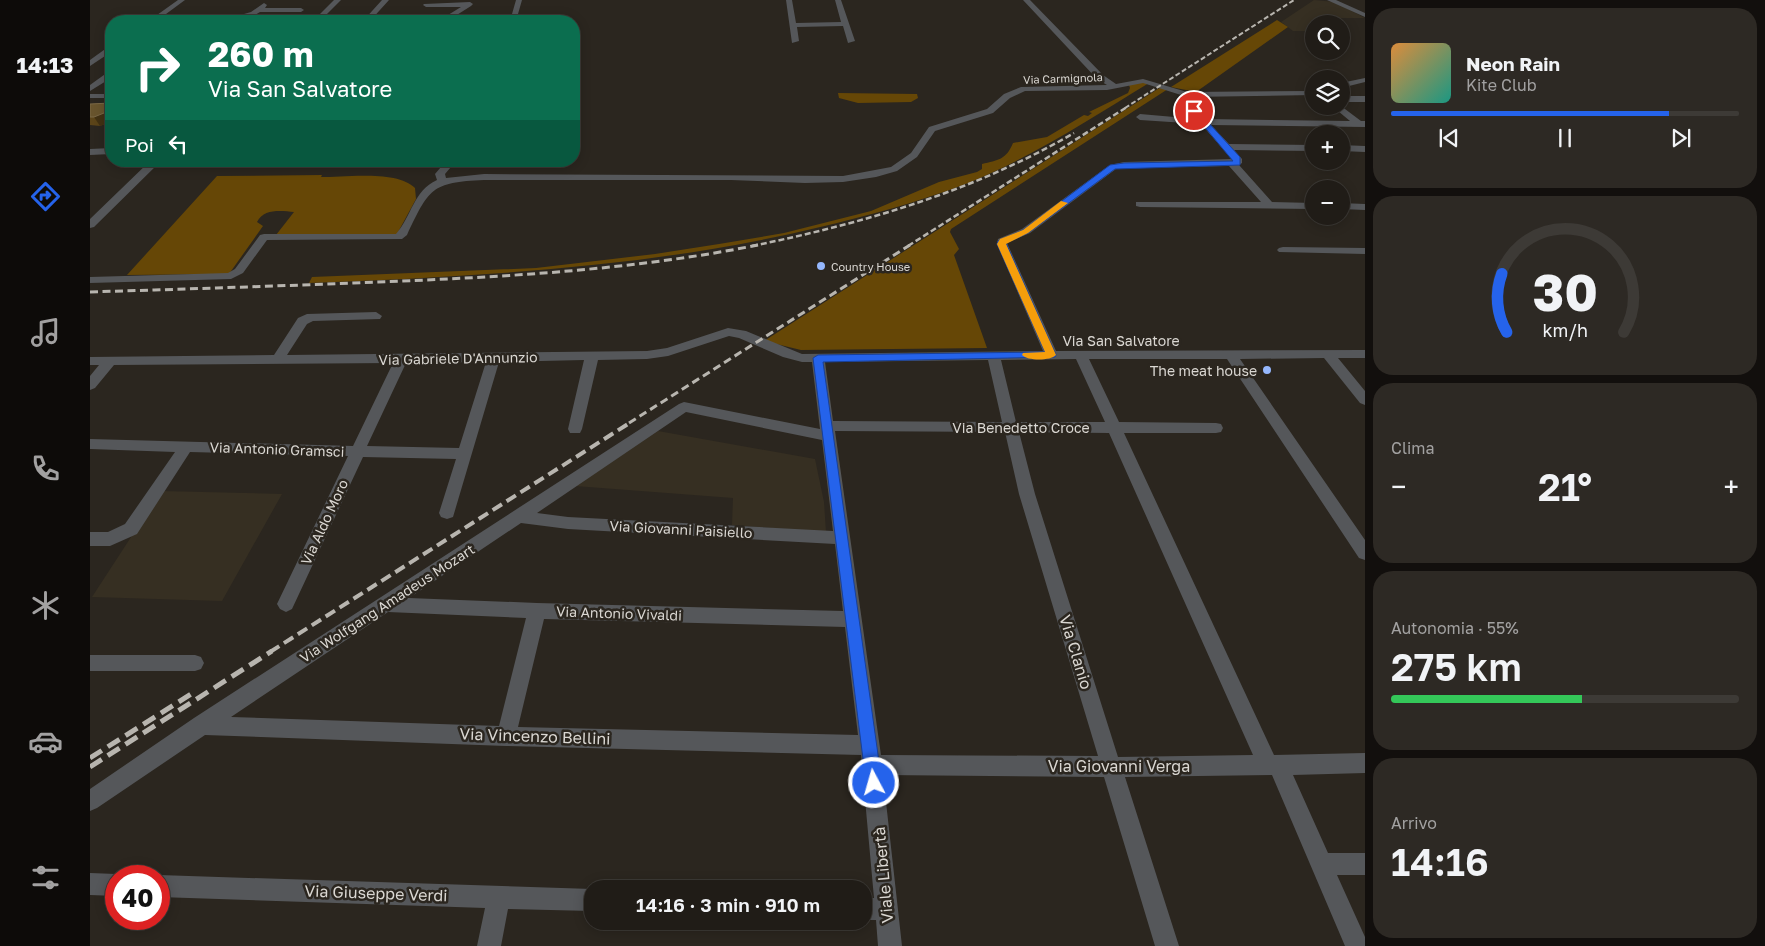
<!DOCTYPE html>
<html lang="it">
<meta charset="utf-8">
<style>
body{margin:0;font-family:"Golos Text",sans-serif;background:#2d2924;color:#f1f3f6;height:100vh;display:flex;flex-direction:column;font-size:19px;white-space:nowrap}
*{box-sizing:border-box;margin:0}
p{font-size:16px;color:#a2a1a1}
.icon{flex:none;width:28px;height:28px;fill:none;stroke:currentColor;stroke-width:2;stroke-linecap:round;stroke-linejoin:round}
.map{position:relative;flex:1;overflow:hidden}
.side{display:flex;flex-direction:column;gap:8px;padding:8px;background:#120f0d;width:400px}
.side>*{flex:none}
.banner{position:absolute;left:15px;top:15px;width:475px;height:152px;border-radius:20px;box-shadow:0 2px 12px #0003,0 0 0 1px #3d3a36;background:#0b6e4f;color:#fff;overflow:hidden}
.controls{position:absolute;left:1215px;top:15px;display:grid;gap:10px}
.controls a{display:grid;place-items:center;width:45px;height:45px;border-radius:50%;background:#201c17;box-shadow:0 2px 12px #0003,0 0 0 1px #3d3a36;font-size:25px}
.speed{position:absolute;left:15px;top:865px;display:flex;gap:10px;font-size:25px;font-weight:700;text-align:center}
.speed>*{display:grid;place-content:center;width:65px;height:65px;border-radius:50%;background:#201c17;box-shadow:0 2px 12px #0003,0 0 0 1px #3d3a36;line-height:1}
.speed .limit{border:8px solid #d22;background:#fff;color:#111}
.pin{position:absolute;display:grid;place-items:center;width:42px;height:42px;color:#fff;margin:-21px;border:2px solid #fff;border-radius:50%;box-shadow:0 1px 5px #0007}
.me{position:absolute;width:55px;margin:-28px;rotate:354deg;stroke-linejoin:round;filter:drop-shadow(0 0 4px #0008)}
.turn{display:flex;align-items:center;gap:18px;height:105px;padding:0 20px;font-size:22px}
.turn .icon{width:65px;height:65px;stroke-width:2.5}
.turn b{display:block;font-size:35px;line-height:42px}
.then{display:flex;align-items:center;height:48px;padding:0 20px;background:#0003;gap:10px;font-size:19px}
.big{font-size:38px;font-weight:600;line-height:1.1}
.side .widget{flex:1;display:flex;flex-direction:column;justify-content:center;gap:8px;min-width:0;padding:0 18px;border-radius:20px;background:#2d2924}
.side .dial{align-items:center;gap:0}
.dial svg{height:130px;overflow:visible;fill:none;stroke:#3d3a36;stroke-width:7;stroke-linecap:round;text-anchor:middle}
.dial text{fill:#f1f3f6;stroke:none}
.song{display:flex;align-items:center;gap:15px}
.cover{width:60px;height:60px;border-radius:8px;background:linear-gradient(135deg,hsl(30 70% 55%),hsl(170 70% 35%))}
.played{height:5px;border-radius:2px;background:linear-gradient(90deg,#2563eb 80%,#3d3a36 80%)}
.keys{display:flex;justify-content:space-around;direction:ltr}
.heat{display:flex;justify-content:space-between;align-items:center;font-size:28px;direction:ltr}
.charge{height:8px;border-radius:4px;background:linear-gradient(90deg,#34c759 55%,#3d3a36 0)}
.trip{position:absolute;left:494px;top:880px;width:288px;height:50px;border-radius:20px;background:#201c17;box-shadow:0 2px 12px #0003,0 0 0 1px #3d3a36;font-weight:600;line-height:50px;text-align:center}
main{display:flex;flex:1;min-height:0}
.dock{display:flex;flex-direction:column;width:90px;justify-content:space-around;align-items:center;background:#0d0b09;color:#a2a1a1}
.dock .icon{width:35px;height:35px}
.dock .on{color:#2563eb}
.dock b{font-size:22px;color:#f1f3f6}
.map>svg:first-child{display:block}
.built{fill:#362f22}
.green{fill:#664706}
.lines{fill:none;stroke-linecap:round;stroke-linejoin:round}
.minor{fill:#55575a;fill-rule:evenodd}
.rail-far4{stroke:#b8b5af;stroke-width:2;stroke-dasharray:5 2.5;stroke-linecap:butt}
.rail-far3{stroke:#b8b5af;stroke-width:2.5;stroke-dasharray:6 3;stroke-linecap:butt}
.rail-far2{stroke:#b8b5af;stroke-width:3;stroke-dasharray:8 4.5;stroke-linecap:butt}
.rail-far1{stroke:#b8b5af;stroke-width:4;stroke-dasharray:11 5.5;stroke-linecap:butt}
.rail{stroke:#b8b5af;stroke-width:5;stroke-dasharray:14 7;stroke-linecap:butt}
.wall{fill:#5b4419}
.shaded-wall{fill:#423113}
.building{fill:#68542d;stroke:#7a6847}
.route{fill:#2563eb;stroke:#184099}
.slow{fill:#f59e0b}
.poi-dot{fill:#95b7fd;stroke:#2b261f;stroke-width:2}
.labels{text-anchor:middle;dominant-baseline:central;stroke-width:5;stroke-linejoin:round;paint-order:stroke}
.far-street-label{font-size:11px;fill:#dad7d2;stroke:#2b261f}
.far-poi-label{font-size:11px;fill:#dad7d2;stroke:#2b261f;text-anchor:start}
.street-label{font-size:14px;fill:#dad7d2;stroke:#2b261f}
.poi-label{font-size:14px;fill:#dad7d2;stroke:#2b261f;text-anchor:end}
.near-street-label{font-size:16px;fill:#dad7d2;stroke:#2b261f}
</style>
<main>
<nav class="dock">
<b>14:13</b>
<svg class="icon on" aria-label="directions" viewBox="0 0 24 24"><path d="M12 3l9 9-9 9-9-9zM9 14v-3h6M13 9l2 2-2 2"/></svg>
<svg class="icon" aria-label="music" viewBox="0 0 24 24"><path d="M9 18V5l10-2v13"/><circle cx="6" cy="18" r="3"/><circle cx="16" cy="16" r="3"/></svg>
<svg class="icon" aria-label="phone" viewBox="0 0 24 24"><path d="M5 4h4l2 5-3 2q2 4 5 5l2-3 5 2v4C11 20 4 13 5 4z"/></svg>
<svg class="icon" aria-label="climate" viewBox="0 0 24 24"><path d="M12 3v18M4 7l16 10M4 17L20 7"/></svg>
<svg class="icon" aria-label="car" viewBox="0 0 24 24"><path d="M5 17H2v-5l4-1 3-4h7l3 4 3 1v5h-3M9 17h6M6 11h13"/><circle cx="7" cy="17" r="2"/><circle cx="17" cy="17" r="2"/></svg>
<svg class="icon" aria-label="filters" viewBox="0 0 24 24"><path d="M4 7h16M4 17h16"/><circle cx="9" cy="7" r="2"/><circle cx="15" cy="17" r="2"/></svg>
</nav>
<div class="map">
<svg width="1275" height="946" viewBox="0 0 1275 946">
<rect width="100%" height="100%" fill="#2b261f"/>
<path class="built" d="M1224,0L1245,2L1275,18H1226L1221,25L1224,27V31H1203L1191,22Z
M568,431L725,459L734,502L736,532L642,525L643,498L485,486Z
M71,491L192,494L132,601L2,597Z"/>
<path class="green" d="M1187,20L1198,27L1106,92L1081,87Z
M1051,82L1059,83C1000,119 942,157 878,183C829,202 777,216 726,228C559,268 390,276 219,283L222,277L446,268L565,254L629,244L694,233L781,211L849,182L887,172L892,169V164C908,160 916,160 923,143L957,137L994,115L998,116L1002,113L999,112L1038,93L1040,88L1039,85Z
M1071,87L1078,89L861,229L860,232L869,249L864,255L897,348L711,350L674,341Z
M748,93L827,94L828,98L821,102L768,103L749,98Z
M232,175L231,177C255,177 308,170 325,188L326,199L307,234L186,235L204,212C192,211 174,208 167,222L173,226L139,274L37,275L127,176Z"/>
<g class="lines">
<path class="minor" d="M88,0H95L76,14H154L161,12L174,3L177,5L175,8H211L214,10L211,12H170L165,15L154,18L67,17V15Z
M244,0H251L230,21H223Z
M292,0H299L280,21H273Z
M426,0H432L426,21H420Z
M696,0H702L706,23L751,22L745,0H751L765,41L758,43L753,26L707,27L709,41L702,43Z
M933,0H940L1013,75L1026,84L1053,79L1097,92L1224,91V95L1099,97L1117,119L1260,121L1242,106H1251L1271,121H1275V127L1121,125L1139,144L1224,145V151L1144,150L1152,159V163L1149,165L1182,202L1224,203V209L1050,207L1046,206V202H1171L1139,166L1034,168L1026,169L940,233L917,243L966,351L1275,350V358H1248L1275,391V405L1270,403L1234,358L1150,359L1275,540V560L1269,558L1137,359H999L1029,422L1126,423L1131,424L1133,428L1131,432L1126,433H1034L1184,755L1275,753V773L1203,775L1238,853H1275V875H1247L1275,937V946H1255L1182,775L1035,777L1089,946H1065L1014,777L793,775L812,946H788L786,920H772V898H784L771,755L416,746L115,735L7,808L0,811V789L104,718L589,404L594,402L730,429L722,362H712L693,357L649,338L639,336L578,356L557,359L508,360L492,429L490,433H480L478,429L494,360L409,362L363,517L357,519L351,517L349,513L366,459L273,457L202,609L196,612L190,609L187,604L258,456L100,452L47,534L20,546H0V532H18L35,524L85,452L0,449V439L263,446L303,363L24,365L5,388L0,390V376L9,365H0V357L184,355L208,318L217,314L286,312L292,316L290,319L223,321L217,324L197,355L557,351L577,348L638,328L656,331L712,354L953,351L907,244L908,239L932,229L1020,165L1034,162L1142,159L1111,124L1050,120L1046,117L1050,114L1107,119L1091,95L1053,83L1017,90L935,91L920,98L903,113L845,131L827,157L807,171L786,177L753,182L715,183L641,180H394C341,182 339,189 317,235L312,239L177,240L153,273L141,279L0,283V277L138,273L145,269L170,235L174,234H306C322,216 323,191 347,180L345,174L356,161H366L355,174L356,178L394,174L753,176L801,167L821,153L839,127L897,109L914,94L931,87L1017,85L1007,79ZM986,359L1015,422H926L911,360ZM898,360L912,422L743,421L735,362ZM396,362L369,448L277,446L316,363ZM596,412L732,440L743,531L478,517L447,513ZM745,431L915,432L929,494L1008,756L791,755ZM929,432L1019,433L1163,755L1028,757L945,494ZM431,523L478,529L745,544L753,611L447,603L319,598ZM298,612L436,618L409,726L141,717ZM454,619L755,627L768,735L428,727Z
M1237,0H1246L1275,13V17Z
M380,2L383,4L381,6L362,18L356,21H348L349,19H326L323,17L326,15H358L371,7H336L333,5L334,4Z
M18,47H21V52L0,66V60Z
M18,72H21V78L0,91V85Z
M1275,78V82L1251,88V83Z
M0,94H21V98H0Z
M1251,96H1275V102H1251Z
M1251,145L1275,146V152L1251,151Z
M21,148V154L0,155V149Z
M60,161H71L4,227L0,228V219Z
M1251,203L1275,204V210L1251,209Z
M1193,247L1275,248V254L1189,252L1187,250L1189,248Z
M0,655H105L111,657L114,663L111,669L105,671H0Z
M0,873L26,874L32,876H26V896L0,895Z
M69,875L502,889V911L418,909L411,946H387L395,908L69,897V876H66Z"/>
<path class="rail-far4" d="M1035,108L1204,0"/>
<path class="rail-far3" d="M662,246C775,223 884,191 984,133
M818,246L1037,107"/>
<path class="rail-far2" d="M0,292C96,289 192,286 288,282C415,277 543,270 668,245
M539,423L820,245"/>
<path class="rail-far1" d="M180,652L541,422"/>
<path class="rail" d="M0,758L101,694
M0,767L182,651"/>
</g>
<path class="wall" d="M21,103V120L20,122L10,126L0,125V104Z"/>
<path class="shaded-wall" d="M21,104V120L20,122L10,126L4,117Z"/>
<path class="building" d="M21,103V104L14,113L4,117H0V104Z"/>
<path class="route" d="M1102,110H1107L1150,157V165L1025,169L938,233L916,243L966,355L965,357L733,362L792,783L790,788L784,791L779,788L776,783L723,358L728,355L955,352L907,244L908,241L933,230L1020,165L1034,163L1143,161L1102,112Z"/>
<path class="slow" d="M971,201L978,203L938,233L916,244L966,355C960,361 938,361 932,355L933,353L955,352L907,244L910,239L933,230Z"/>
<g class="poi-dot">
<circle cx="731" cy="266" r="5"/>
<circle cx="1177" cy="370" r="5"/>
</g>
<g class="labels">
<g class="far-street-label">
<text transform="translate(973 78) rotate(-2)">Via Carmignola</text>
</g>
<g class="far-poi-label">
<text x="741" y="266">Country House</text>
</g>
<g class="street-label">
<text x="1031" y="340">Via San Salvatore</text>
<text transform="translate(368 358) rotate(-1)">Via Gabriele D'Annunzio</text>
<text x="931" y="427">Via Benedetto Croce</text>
<text transform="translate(187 449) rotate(2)">Via Antonio Gramsci</text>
<text transform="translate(234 522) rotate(-65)">Via Aldo Moro</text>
<text transform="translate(591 529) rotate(3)">Via Giovanni Paisiello</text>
<text transform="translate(297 603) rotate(-33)">Via Wolfgang Amadeus Mozart</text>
<text transform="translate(529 613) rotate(2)">Via Antonio Vivaldi</text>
</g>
<g class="poi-label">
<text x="1167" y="370">The meat house</text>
</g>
<g class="near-street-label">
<text transform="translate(986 652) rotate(73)">Via Clanio</text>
<text transform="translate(445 736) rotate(2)">Via Vincenzo Bellini</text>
<text x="1029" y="766">Via Giovanni Verga</text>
<text transform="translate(793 875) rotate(-95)">Viale Libertà</text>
<text transform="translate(286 893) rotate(2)">Via Giuseppe Verdi</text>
</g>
</g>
</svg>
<div class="controls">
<a><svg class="icon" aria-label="search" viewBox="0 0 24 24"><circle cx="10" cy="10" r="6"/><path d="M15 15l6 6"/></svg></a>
<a><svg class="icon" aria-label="layers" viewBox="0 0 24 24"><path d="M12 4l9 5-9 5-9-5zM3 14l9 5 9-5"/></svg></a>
<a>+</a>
<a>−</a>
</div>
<div class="speed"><div class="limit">40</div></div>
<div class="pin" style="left:1104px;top:111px;background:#d93025"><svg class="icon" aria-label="arrive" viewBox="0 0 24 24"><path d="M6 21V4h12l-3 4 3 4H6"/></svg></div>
<svg class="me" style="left:784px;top:783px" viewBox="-20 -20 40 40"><circle r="17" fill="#2563eb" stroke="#fff" stroke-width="3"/><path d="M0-11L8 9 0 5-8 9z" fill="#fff"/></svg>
<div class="trip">14:16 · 3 min · 910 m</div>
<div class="banner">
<div class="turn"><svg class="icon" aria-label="right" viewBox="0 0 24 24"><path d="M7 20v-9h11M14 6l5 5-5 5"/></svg><div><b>260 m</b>Via San Salvatore</div></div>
<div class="then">Poi<svg class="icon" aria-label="left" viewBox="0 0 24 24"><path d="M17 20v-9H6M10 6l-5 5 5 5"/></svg></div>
</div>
</div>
<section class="side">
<div class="widget">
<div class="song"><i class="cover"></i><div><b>Neon Rain</b><p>Kite Club</p></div></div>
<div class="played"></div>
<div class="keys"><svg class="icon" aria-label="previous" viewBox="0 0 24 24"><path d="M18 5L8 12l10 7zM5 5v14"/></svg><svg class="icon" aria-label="pause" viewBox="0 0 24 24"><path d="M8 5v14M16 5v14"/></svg><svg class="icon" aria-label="next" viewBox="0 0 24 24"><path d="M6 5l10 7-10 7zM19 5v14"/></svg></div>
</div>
<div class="widget dial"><svg viewBox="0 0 100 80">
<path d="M14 69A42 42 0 1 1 86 69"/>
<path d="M14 69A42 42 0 0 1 11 33" stroke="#2563eb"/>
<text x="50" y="56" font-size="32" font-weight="700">30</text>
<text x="50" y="72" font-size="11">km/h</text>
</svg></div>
<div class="widget"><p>Clima</p>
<div class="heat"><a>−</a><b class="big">21°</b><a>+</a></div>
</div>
<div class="widget"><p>Autonomia · 55%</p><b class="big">275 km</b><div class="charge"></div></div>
<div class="widget"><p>Arrivo</p><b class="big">14:16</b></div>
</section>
</main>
